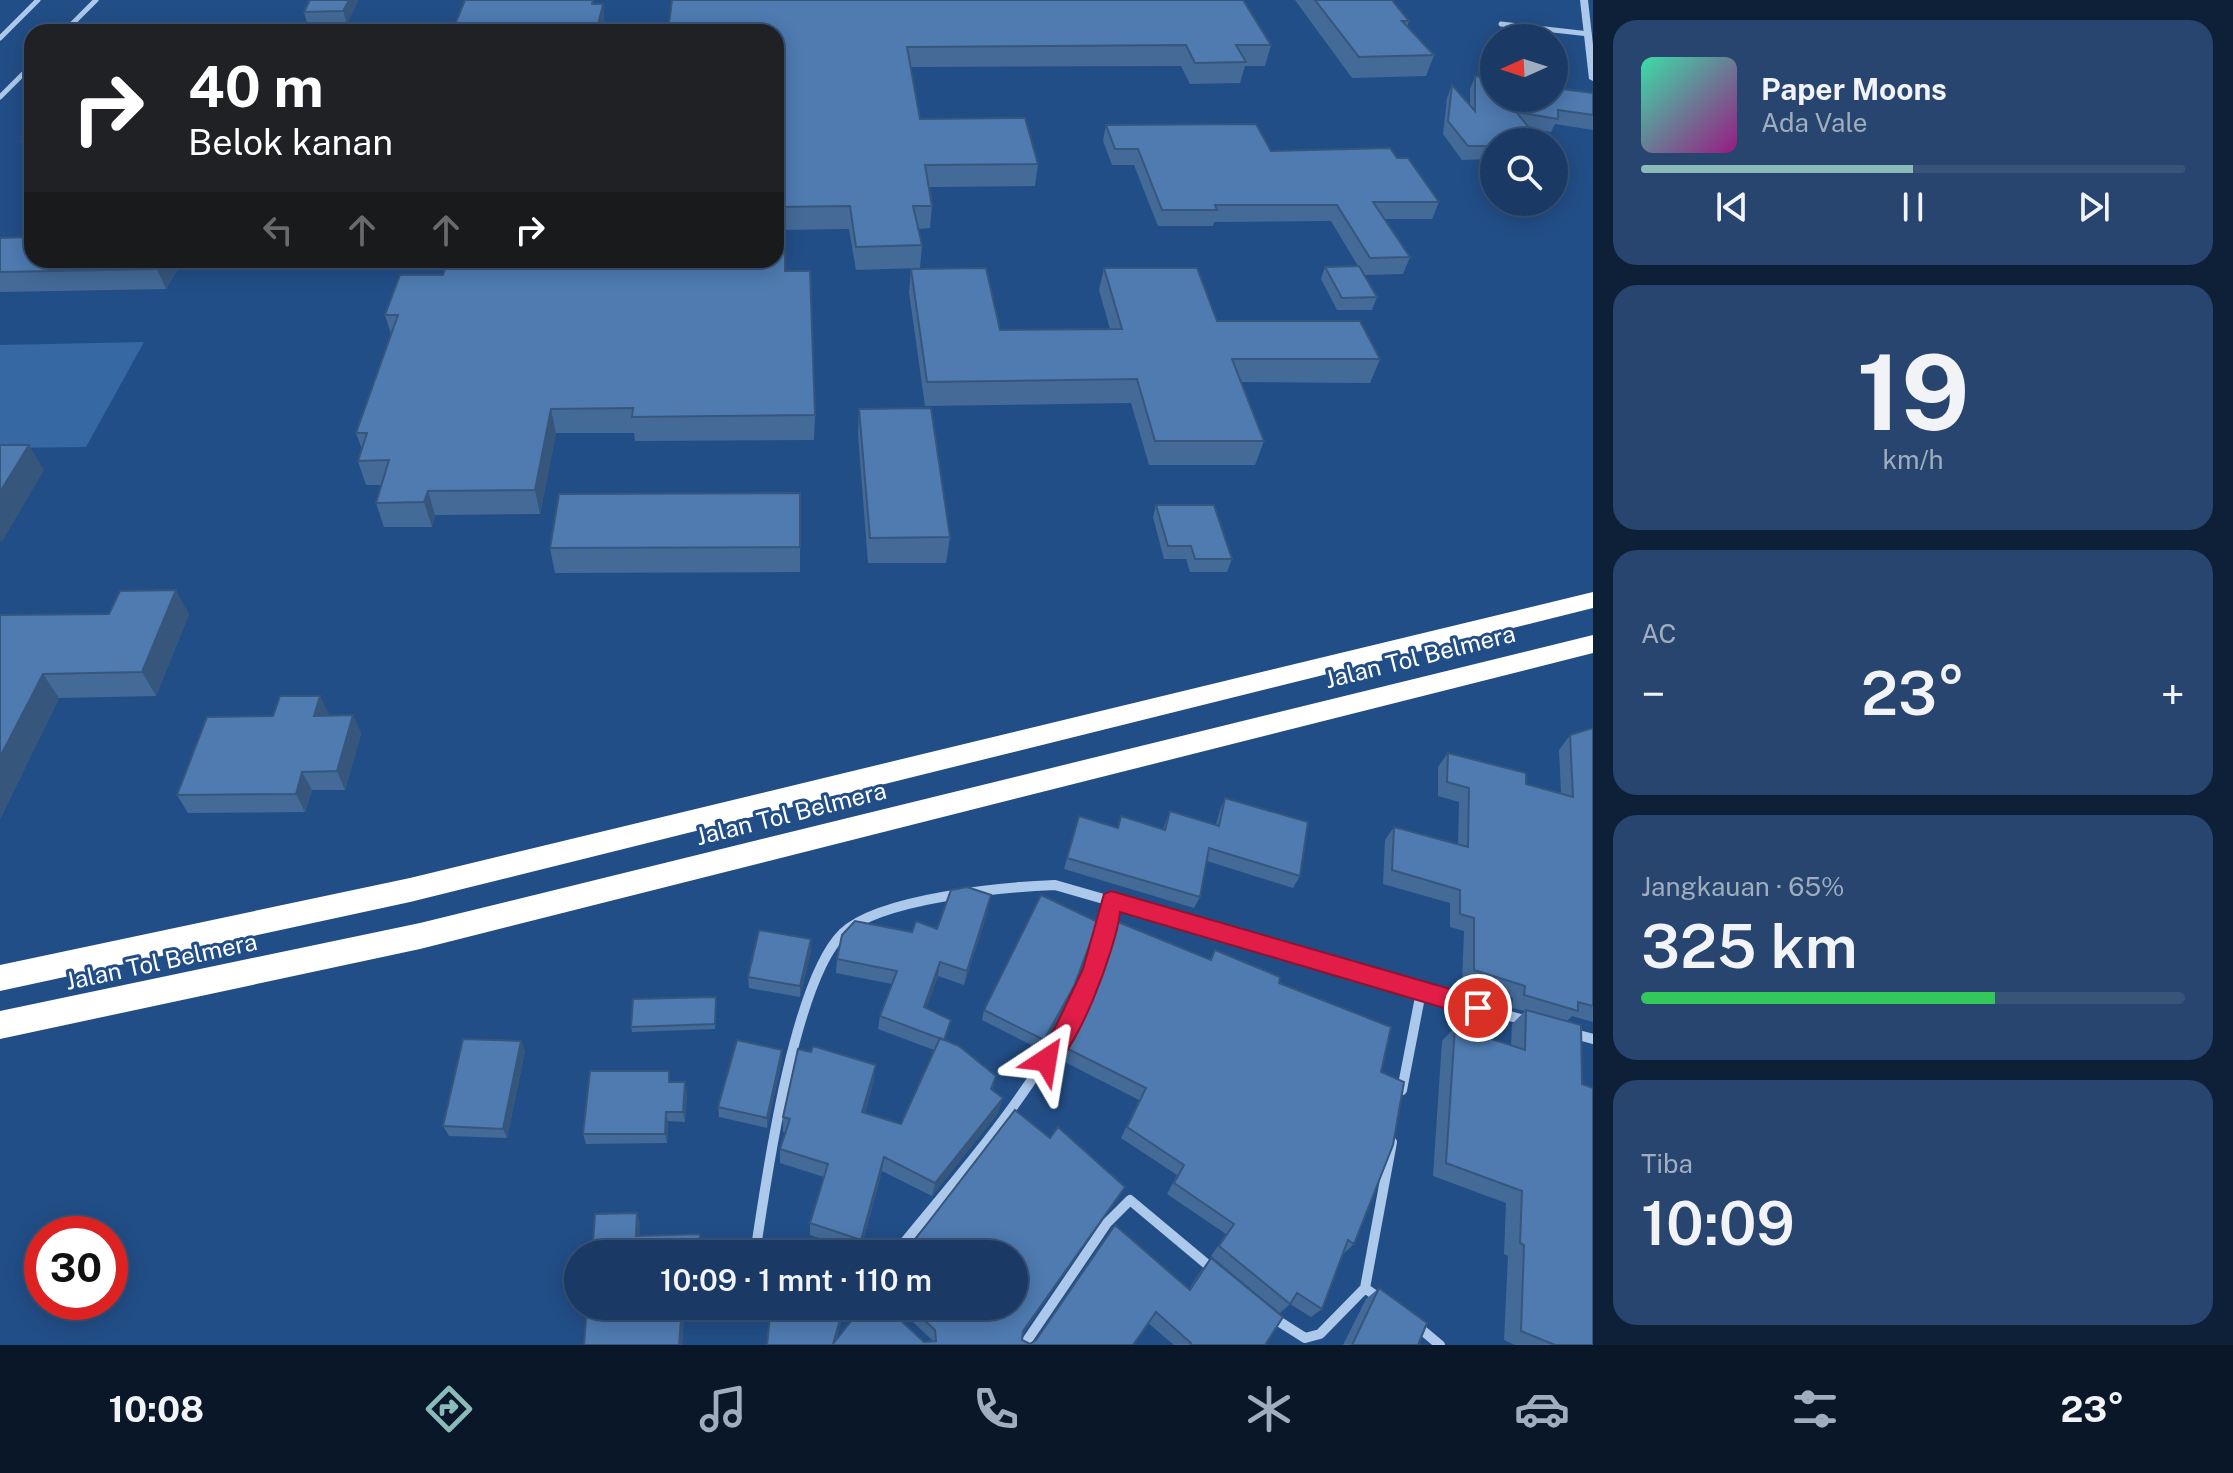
<!DOCTYPE html>
<html lang="id">
<meta charset="utf-8">
<style>
body{margin:0;font-family:"Public Sans",sans-serif;background:#27456e;color:#f1f3f6;height:100vh;display:flex;flex-direction:column;font-size:30px;white-space:nowrap}
*{box-sizing:border-box;margin:0}
p{font-size:26px;color:#9fadbf}
.icon{flex:none;width:44px;height:44px;fill:none;stroke:currentColor;stroke-width:2;stroke-linecap:round;stroke-linejoin:round}
.map{position:relative;flex:1;overflow:hidden}
.details{display:flex;flex-direction:column;gap:20px;padding:20px;background:#0e2038;width:640px}
.details>*{flex:none}
.banner{position:absolute;left:24px;top:24px;width:760px;height:244px;border-radius:24px;box-shadow:0 4px 20px #0003,0 0 0 2px #385479;background:#202124;color:#fff;overflow:hidden}
.needle{width:52px;rotate:267deg}
.fabs{position:absolute;left:1480px;top:24px;display:grid;gap:16px}
.fabs a{display:grid;place-items:center;width:88px;height:88px;border-radius:50%;background:#1a3a65;box-shadow:0 4px 20px #0003,0 0 0 2px #385479;font-size:40px}
.speed{position:absolute;left:24px;top:1216px;display:flex;gap:16px;font-size:40px;font-weight:700;text-align:center}
.speed>*{display:grid;place-content:center;width:104px;height:104px;border-radius:50%;background:#1a3a65;box-shadow:0 4px 20px #0003,0 0 0 2px #385479;line-height:1}
.speed .limit{border:12px solid #d22;background:#fff;color:#111}
.pin{position:absolute;display:grid;place-items:center;width:68px;height:68px;color:#fff;margin:-34px;border:4px solid #fff;border-radius:50%;box-shadow:0 2px 8px #0007}
.me{position:absolute;width:88px;margin:-44px;rotate:33deg;stroke-linejoin:round;filter:drop-shadow(0 0 6px #0008)}
.turn{display:flex;align-items:center;gap:28px;height:168px;padding:0 32px;font-size:36px}
.turn .icon{width:104px;height:104px;stroke-width:2.5}
.turn b{display:block;font-size:56px;line-height:68px}
.lanes{display:flex;align-items:center;height:76px;padding:0 32px;background:#0003;justify-content:center;gap:40px;direction:ltr}
.lanes .off{opacity:.35}
.big{font-size:60px;font-weight:600;line-height:1.1}
.details .card{flex:1;display:flex;flex-direction:column;justify-content:center;gap:12px;min-width:0;padding:0 28px;border-radius:24px;background:#27456e}
.details .dial{align-items:center;gap:0}
.dial b{font-size:104px;line-height:1}
.song{display:flex;align-items:center;gap:24px}
.cover{width:96px;height:96px;border-radius:12px;background:linear-gradient(135deg,hsl(160 70% 55%),hsl(310 70% 35%))}
.played{height:8px;border-radius:4px;background:linear-gradient(90deg,#8bbbb9 50%,#385479 50%)}
.keys{display:flex;justify-content:space-around;direction:ltr}
.heat{display:flex;justify-content:space-between;align-items:center;font-size:44px;direction:ltr}
.charge{height:12px;border-radius:6px;background:linear-gradient(90deg,#34c759 65%,#385479 0)}
.trip{position:absolute;left:564px;top:1240px;width:464px;height:80px;border-radius:40px;background:#1a3a65;box-shadow:0 4px 20px #0003,0 0 0 2px #385479;font-weight:600;line-height:80px;text-align:center}
.tabs{display:flex;height:128px;justify-content:space-around;align-items:center;background:#0a1728;color:#9fadbf}
.tabs .icon{width:56px;height:56px}
.tabs .current{color:#8bbbb9}
.tabs b{font-size:36px;color:#f1f3f6}
main{display:flex;flex:1;min-height:0}
.map>svg:first-child{display:block}
.green{fill:#3668a4}
.lines{fill:none;stroke-linecap:round;stroke-linejoin:round}
.minor-far1{stroke:#acc8ea;stroke-width:5}
.minor{stroke:#acc8ea;stroke-width:10}
.tertiary{fill:#acc8ea;fill-rule:evenodd}
.motorway{fill:#fff;fill-rule:evenodd}
.wall{fill:#446a98}
.shaded-wall{fill:#37567c}
.building{fill:#4f7bb1;stroke:#37567c;stroke-width:2}
.route{fill:#e11d48;stroke:#92132f;stroke-width:2}
.labels{text-anchor:middle;dominant-baseline:central;stroke-width:6;stroke-linejoin:round;paint-order:stroke}
.street-label{font-size:24px;fill:#fff;stroke:#224e87}
</style>
<main>
<div class="map">
<svg width="1593" height="1345" viewBox="0 0 1593 1345">
<rect width="100%" height="100%" fill="#224e87"/>
<path class="green" d="M144,342L86,447L0,448V345Z"/>
<g class="lines">
<path class="minor-far1" d="M1501,24L1589,34
M64,32L96,0
M0,38L38,0
M0,97L32,65"/>
<path class="minor" d="M1571,1033L1593,1039
M1402,1090L1421,992
M755,1254C766,1182 793,982 843,933C880,898 1004,887 1055,885L1527,1021
M895,1254C984,1144 1082,1042 1111,900
M1380,1299L1365,1288L1392,1142
M1272,1317L1305,1338L1320,1334L1365,1288
M1422,1330L1440,1345
M1024,1345L1107,1223L1130,1200L1215,1271"/>
<path class="tertiary" d="M1580,0H1588L1593,45V81L1589,79Z"/>
<path class="motorway" d="M1593,592V608L410,902L0,991V965L410,878Z
M1593,635V653L420,949L0,1039V1011L420,923Z"/>
</g>
<path class="wall" d="M310,0H358L347,25L308,26L304,12Z
M1295,0H1392L1409,21L1407,27L1434,55L1426,76L1352,78Z
M776,32L1271,45L1265,66H1245L1240,83L1190,84L1181,66L911,67L920,119L1038,164L1035,186L928,187L932,206L930,228L918,229L922,245L920,268L856,270L849,229L776,230Z
M1475,76L1593,93V130L1555,124L1551,132L1530,129L1494,142V159L1462,160L1443,134L1447,98L1452,85L1470,105V89Z
M1106,125L1271,151L1397,158L1439,202L1432,219H1384L1410,257L1403,274L1364,275L1377,297L1372,310H1337L1321,279L1325,267L1358,266L1331,221L1214,222L1213,226H1158L1134,165H1112L1103,141Z
M32,129V160H31L22,141Z
M0,238L183,260L166,289L0,292Z
M1104,268L1217,321L1380,359L1370,383L1241,382L1264,441L1255,465H1149L1131,403L925,406L909,292L911,269L1000,330L1110,329L1099,290Z
M785,271L815,415L814,440L635,441L634,433H556L540,514L435,515L432,527H384L376,503L381,485H366L358,461L362,449L356,433L391,334L385,315L443,275Z
M859,409L950,537L946,563H868L858,434Z
M800,493V572L555,573L550,548Z
M1156,505L1232,559L1227,572H1190L1186,559H1164L1153,517Z
M189,614L156,696L59,698L0,819V615Z
M329,714V715H353L361,734L345,790H312L305,812L188,813L177,795Z
M1593,728V1022L1572,1016L1567,1021L1582,1084L1593,1345H1515L1504,1340L1508,1256L1504,1254L1506,1203L1433,1176L1442,1041L1455,1027L1511,1046L1512,1024L1525,1011L1512,1008L1513,998L1462,983L1464,931L1450,927V903L1383,884L1385,840L1394,827L1458,845L1459,802L1438,796V767L1448,753L1526,784L1561,793L1559,750L1570,735Z
M1225,798L1300,876L1293,888L1207,861L1200,897L1194,908L1064,869L1079,816L1117,828L1121,816L1163,829L1170,811L1216,825L1220,810Z
M988,910L964,985L938,976L926,1008L951,1020L945,1041L996,1076L992,1090L998,1113L932,1196L882,1171L860,1252L810,1235V1223L824,1177L780,1163V1149L785,1132H783V1117L874,1080L865,1113L901,1124L934,1050L878,1029L880,1016L892,984L836,973L837,959L912,932L937,929Z
M1098,922L1070,996L1041,1050L982,1020L984,1010Z
M811,939V950L800,997L749,988L748,977Z
M1215,950L1279,983L1381,1072L1354,1244L1343,1254L1322,1309L1311,1317L1290,1304L1280,1313L1211,1256L1226,1234L1167,1194L1177,1175L1121,1138L1139,1100L1055,1057L1060,1045L1090,991L1210,959Z
M716,1003L715,1029L632,1032L631,1027Z
M525,1051L507,1138L449,1136L443,1126Z
M782,1060L767,1128L719,1117L718,1107Z
M671,1082L687,1092L685,1122L668,1121L667,1143L586,1144L583,1134Z
M1050,1138L1125,1187L1023,1333L1022,1340L1030,1344L1189,1289L1202,1269L1211,1258L1265,1345H1174L1148,1323L1133,1345H767L771,1306H845L836,1341L924,1342L932,1341V1340L896,1306H1014Z
M1379,1288L1418,1345H1343L1366,1299Z
M587,1306H700V1314L684,1315L682,1345H584Z"/>
<path class="shaded-wall" d="M349,0H358L347,25L343,11Z
M603,4L605,25H598Z
M163,260H183L166,289L157,269Z
M551,409L556,433L540,514L535,490Z
M29,445L44,470L2,542L0,540V492Z
M428,491L435,515L432,527L424,502Z
M176,590L189,614L156,696L142,672Z
M43,674L59,698L0,819V757Z
M320,696L329,714L323,734L314,716Z
M353,715L361,734L345,790L337,771Z
M302,772L312,790L305,812L296,794Z
M991,895L988,910L964,985L967,971Z
M811,939V950L800,997V986Z
M940,962L938,976L922,1021L924,1007Z
M1074,986L1070,996L1041,1050L1044,1040Z
M521,1041L525,1051L507,1138L503,1129Z
M782,1050V1060L767,1128V1118Z
M876,1065L874,1080L861,1126L862,1112Z
M685,1082L687,1092L685,1122L683,1112Z
M1003,1098L998,1113L932,1196L935,1183Z
M666,1112L668,1121L667,1143L665,1134Z
M884,1157L882,1171L860,1252L861,1240Z
M1125,1187L1117,1199L1017,1340L1023,1331Z
M637,1213L640,1224L639,1246L636,1236Z
M700,1234L702,1245V1254H700Z
M682,1306L684,1315L682,1345H679Z
M844,1306H845L835,1345H833Z"/>
<path class="building" d="M310,0H349L343,11L304,12Z
M465,0H593L592,4H603L598,25H609L607,32H452Z
M672,0H1243L1271,45H1236L1246,62L1195,63L1186,45L907,47L920,119L1025,118L1038,164L925,165L932,206H913L922,245L856,247L850,206L776,207V32H668Z
M1315,0H1392L1409,21H1402L1434,55L1359,57Z
M1475,76L1494,79V98H1554V88L1593,93V115L1558,110V119L1516,112L1541,142H1494V146H1468L1448,121L1452,85L1475,111Z
M1256,124L1271,151L1390,148L1397,158H1408L1439,202H1373L1410,257L1370,258L1337,205H1215L1217,210H1162L1138,149H1115L1106,125Z
M32,129V141H22Z
M32,237V260H163L157,269L0,272V238Z
M776,250H785V271H810L815,415L632,417L633,408L551,409L535,490L428,491L424,502L376,503L389,460L358,461L367,433H356L398,315H385L400,275H443L448,260H776Z
M1359,266L1377,297L1342,298L1325,267Z
M986,268L1000,330L1122,329L1104,268H1197L1217,321H1360L1380,359H1232L1264,441H1155L1137,379L927,382L911,269Z
M931,408L950,537L870,538L859,409Z
M0,445H29L0,492Z
M800,493V547L550,548L559,494Z
M1156,505H1214L1232,559H1195L1191,546H1168Z
M176,590L142,672L43,674L0,757V615L109,614L120,591Z
M280,696H320L314,716L353,715L337,771L302,772L296,794L177,795L207,717L273,716Z
M1593,728V1006L1578,1002V1011L1524,995L1525,986L1474,970V918L1460,914V890L1392,870L1394,827L1468,847L1469,788L1447,782L1448,753L1526,773V784L1573,797L1570,735Z
M1225,798L1308,822L1300,876L1209,848L1200,897L1067,858L1079,816L1118,828L1121,816L1165,830L1170,811L1219,826Z
M967,887L991,895L967,971L940,962L924,1007L951,1020L944,1040L880,1016L897,971L837,959L842,935L855,921L912,932L916,921L937,929L951,890Z
M1041,895L1098,922L1074,986L1044,1040L984,1010Z
M1118,922L1211,960L1215,950L1280,977L1279,983L1391,1027L1381,1072L1404,1082L1393,1145L1354,1244L1348,1240L1322,1309L1297,1293L1290,1304L1219,1246L1234,1224L1174,1183L1184,1165L1127,1127L1146,1088L1060,1045L1090,991Z
M759,930L811,939L800,986L748,977Z
M716,997L715,1024L631,1027L633,999Z
M1526,1010L1581,1025L1582,1084L1593,1088V1345H1555L1521,1331L1524,1245L1520,1243L1522,1191L1446,1163L1455,1027L1525,1050Z
M940,1038L959,1046L996,1076L991,1089L1003,1098L935,1183L884,1157L861,1240L810,1223L828,1164L780,1149L790,1119L783,1117L798,1049L811,1052L813,1046L876,1065L862,1112L901,1124Z
M463,1039L521,1041L503,1129L443,1126Z
M737,1040L782,1050L767,1118L718,1107Z
M590,1071H669V1082H685L683,1112H666L665,1134H583Z
M1015,1110L1050,1138L1058,1127L1125,1187L1023,1331L1022,1340L1030,1344L1036,1340L1115,1225L1190,1290L1211,1258L1283,1317L1265,1345H1190L1191,1343L1156,1312L1133,1345H767L771,1306H844L833,1344L863,1306H885L924,1342L936,1341L935,1330L909,1306H1014V1254H904Z
M637,1213L636,1236L700,1234V1254H592L595,1214Z
M1379,1288L1427,1323L1418,1345H1352Z
M587,1306H682L679,1345H584Z"/>
<path class="route" d="M1111,891L1478,997L1486,1000L1489,1008L1486,1015L1478,1018L1120,912C1117,945 1076,1059 1046,1071L1038,1068L1035,1060L1056,1026L1083,969L1104,894Z"/>
<g class="labels">
<g class="street-label">
<text transform="translate(1420 656) rotate(-14)">Jalan Tol Belmera</text>
<text transform="translate(791 813) rotate(-14)">Jalan Tol Belmera</text>
<text transform="translate(161 961) rotate(-12)">Jalan Tol Belmera</text>
</g>
</g>
</svg>
<div class="fabs">
<a><svg class="needle" viewBox="-14 -14 28 28"><path d="M0-13l5 13h-10z" fill="#e53935"/><path d="M0 13l5-13h-10z" fill="#9fadbf"/></svg></a>
<a><svg class="icon" aria-label="search" viewBox="0 0 24 24"><circle cx="10" cy="10" r="6"/><path d="M15 15l6 6"/></svg></a>
</div>
<div class="speed"><div class="limit">30</div></div>
<div class="pin" style="left:1478px;top:1008px;background:#d93025"><svg class="icon" aria-label="arrive" viewBox="0 0 24 24"><path d="M6 21V4h12l-3 4 3 4H6"/></svg></div>
<svg class="me" style="left:1046px;top:1060px" viewBox="-20 -20 40 40"><path d="M0-17L14 15 0 8-14 15z" fill="#e11d48" stroke="#fff" stroke-width="4"/></svg>
<div class="trip">10:09 · 1 mnt · 110 m</div>
<div class="banner">
<div class="turn"><svg class="icon" aria-label="right" viewBox="0 0 24 24"><path d="M7 20v-9h11M14 6l5 5-5 5"/></svg><div><b>40 m</b>Belok kanan</div></div>
<div class="lanes"><svg class="icon off" aria-label="left" viewBox="0 0 24 24"><path d="M17 20v-9H6M10 6l-5 5 5 5"/></svg><svg class="icon off" aria-label="ahead" viewBox="0 0 24 24"><path d="M12 20V5M6 11l6-6 6 6"/></svg><svg class="icon off" aria-label="ahead" viewBox="0 0 24 24"><path d="M12 20V5M6 11l6-6 6 6"/></svg><svg class="icon" aria-label="right" viewBox="0 0 24 24"><path d="M7 20v-9h11M14 6l5 5-5 5"/></svg></div>
</div>
</div>
<section class="details">
<div class="card">
<div class="song"><i class="cover"></i><div><b>Paper Moons</b><p>Ada Vale</p></div></div>
<div class="played"></div>
<div class="keys"><svg class="icon" aria-label="previous" viewBox="0 0 24 24"><path d="M18 5L8 12l10 7zM5 5v14"/></svg><svg class="icon" aria-label="pause" viewBox="0 0 24 24"><path d="M8 5v14M16 5v14"/></svg><svg class="icon" aria-label="next" viewBox="0 0 24 24"><path d="M6 5l10 7-10 7zM19 5v14"/></svg></div>
</div>
<div class="card dial"><b>19</b><p>km/h</p></div>
<div class="card"><p>AC</p>
<div class="heat"><a>−</a><b class="big">23°</b><a>+</a></div>
</div>
<div class="card"><p>Jangkauan · 65%</p><b class="big">325 km</b><div class="charge"></div></div>
<div class="card"><p>Tiba</p><b class="big">10:09</b></div>
</section>
</main>
<nav class="tabs">
<b>10:08</b>
<svg class="icon current" aria-label="directions" viewBox="0 0 24 24"><path d="M12 3l9 9-9 9-9-9zM9 14v-3h6M13 9l2 2-2 2"/></svg>
<svg class="icon" aria-label="music" viewBox="0 0 24 24"><path d="M9 18V5l10-2v13"/><circle cx="6" cy="18" r="3"/><circle cx="16" cy="16" r="3"/></svg>
<svg class="icon" aria-label="phone" viewBox="0 0 24 24"><path d="M5 4h4l2 5-3 2q2 4 5 5l2-3 5 2v4C11 20 4 13 5 4z"/></svg>
<svg class="icon" aria-label="climate" viewBox="0 0 24 24"><path d="M12 3v18M4 7l16 10M4 17L20 7"/></svg>
<svg class="icon" aria-label="car" viewBox="0 0 24 24"><path d="M5 17H2v-5l4-1 3-4h7l3 4 3 1v5h-3M9 17h6M6 11h13"/><circle cx="7" cy="17" r="2"/><circle cx="17" cy="17" r="2"/></svg>
<svg class="icon" aria-label="filters" viewBox="0 0 24 24"><path d="M4 7h16M4 17h16"/><circle cx="9" cy="7" r="2"/><circle cx="15" cy="17" r="2"/></svg>
<b>23°</b>
</nav>
